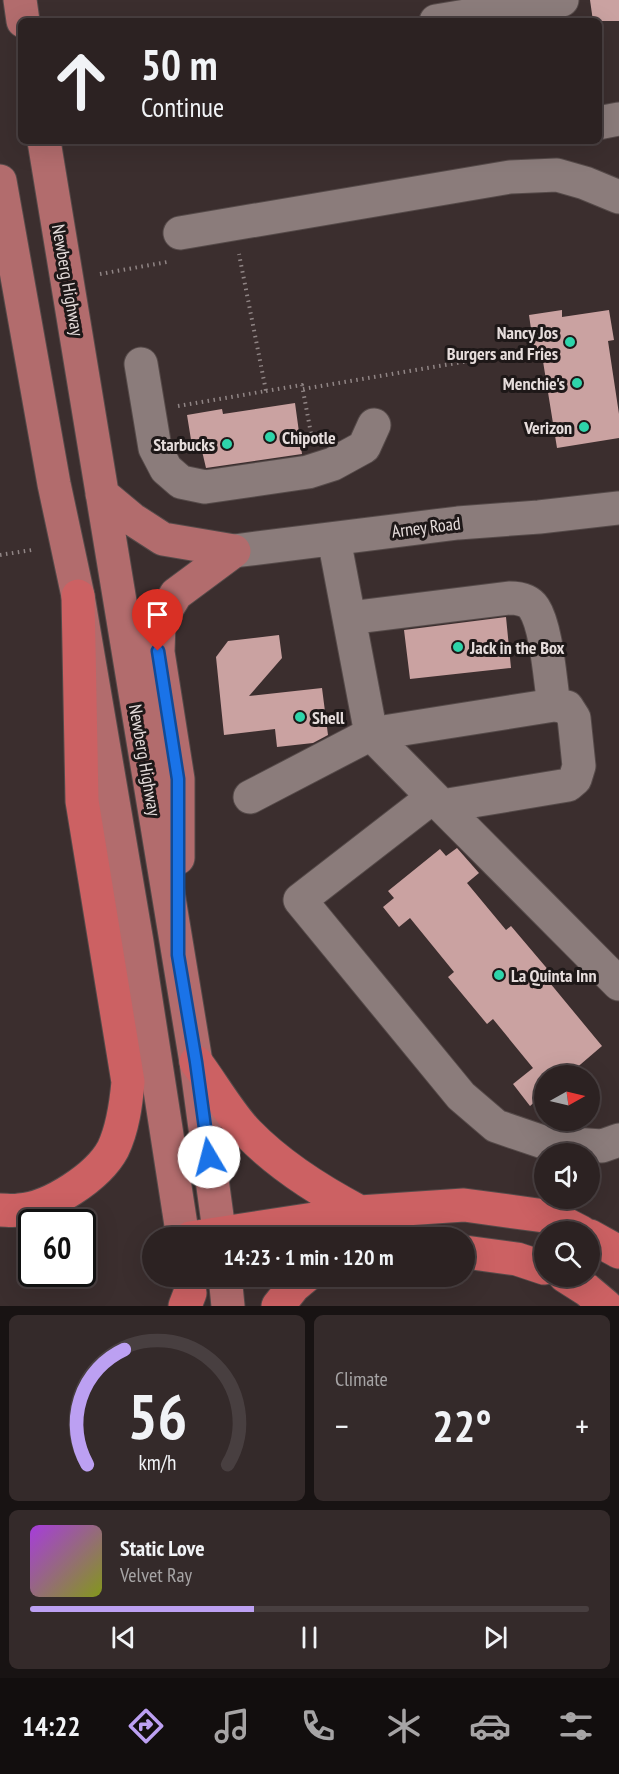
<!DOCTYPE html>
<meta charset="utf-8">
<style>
body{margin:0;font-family:"PT Sans Narrow",sans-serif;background:#342a2a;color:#f1f3f6;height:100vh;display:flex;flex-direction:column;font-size:22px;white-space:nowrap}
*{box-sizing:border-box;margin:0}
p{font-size:20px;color:#a6a4a5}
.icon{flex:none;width:33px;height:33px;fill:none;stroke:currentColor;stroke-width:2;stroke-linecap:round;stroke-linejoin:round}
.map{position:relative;height:1306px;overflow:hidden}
.drawer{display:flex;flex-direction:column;gap:9px;padding:9px;background:#181313;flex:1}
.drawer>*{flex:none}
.hud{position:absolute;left:18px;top:18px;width:584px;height:126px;border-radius:9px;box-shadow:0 6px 24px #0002,0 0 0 2px #483f40;background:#2c2222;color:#f1f3f6;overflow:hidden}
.needle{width:39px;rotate:82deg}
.tools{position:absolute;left:534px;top:1065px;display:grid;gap:12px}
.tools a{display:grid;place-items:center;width:66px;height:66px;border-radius:50%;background:#2c2222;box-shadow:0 6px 24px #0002,0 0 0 2px #483f40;font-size:30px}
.speed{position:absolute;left:18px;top:1209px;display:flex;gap:12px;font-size:30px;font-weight:700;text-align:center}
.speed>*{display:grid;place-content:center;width:78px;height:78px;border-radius:50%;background:#2c2222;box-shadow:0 6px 24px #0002,0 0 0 2px #483f40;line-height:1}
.speed .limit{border:3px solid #111;border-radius:9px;background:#fff;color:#111}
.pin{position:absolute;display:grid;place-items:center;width:51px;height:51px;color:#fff;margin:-62px -26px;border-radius:50% 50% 50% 0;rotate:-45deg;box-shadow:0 0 6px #0007}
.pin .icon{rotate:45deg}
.me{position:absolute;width:66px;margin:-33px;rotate:352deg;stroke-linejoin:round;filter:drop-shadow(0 0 4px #0008)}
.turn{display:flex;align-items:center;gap:21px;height:126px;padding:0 24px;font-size:27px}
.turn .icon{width:78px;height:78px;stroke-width:2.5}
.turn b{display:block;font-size:42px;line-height:51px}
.big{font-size:45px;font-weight:800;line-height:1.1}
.drawer .widget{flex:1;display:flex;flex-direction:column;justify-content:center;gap:9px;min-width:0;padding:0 21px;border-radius:9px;background:#342a2a}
.drawer .dial{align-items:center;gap:0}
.dial svg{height:156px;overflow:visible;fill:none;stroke:#483f40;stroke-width:7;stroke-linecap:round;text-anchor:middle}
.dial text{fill:#f1f3f6;stroke:none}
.song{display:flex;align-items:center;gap:18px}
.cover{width:72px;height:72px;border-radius:9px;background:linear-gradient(135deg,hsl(280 70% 55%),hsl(70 70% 35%))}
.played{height:6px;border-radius:3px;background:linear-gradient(90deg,#bca0f2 40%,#483f40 40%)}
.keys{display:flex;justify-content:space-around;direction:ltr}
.heat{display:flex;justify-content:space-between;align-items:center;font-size:33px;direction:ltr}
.drawer .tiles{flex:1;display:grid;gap:9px;grid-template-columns:1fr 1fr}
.widget:last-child{grid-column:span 2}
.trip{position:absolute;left:142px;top:1227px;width:333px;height:60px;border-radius:30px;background:#2c2222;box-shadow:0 6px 24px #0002,0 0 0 2px #483f40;font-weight:800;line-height:60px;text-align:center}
.dock{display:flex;height:96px;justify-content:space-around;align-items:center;background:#120e0e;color:#a6a4a5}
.dock .icon{width:42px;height:42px}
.dock .selected{color:#bca0f2}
.dock b{font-size:27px;color:#f1f3f6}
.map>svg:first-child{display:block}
.building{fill:#caa2a1}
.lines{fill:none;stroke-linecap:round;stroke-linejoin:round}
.minor-casing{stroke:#554a49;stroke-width:35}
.major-casing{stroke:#554a49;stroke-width:35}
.highway-casing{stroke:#554a49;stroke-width:35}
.path{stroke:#908585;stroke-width:4;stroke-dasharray:1.5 4.5;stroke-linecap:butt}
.minor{stroke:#8b7c7b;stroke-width:33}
.major{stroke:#b26c6d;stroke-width:33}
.highway{stroke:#cc6163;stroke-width:33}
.route-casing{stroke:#114b97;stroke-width:15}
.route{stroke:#1a73e8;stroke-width:10}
.poi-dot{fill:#2ed4aa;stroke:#1e1818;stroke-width:2}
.labels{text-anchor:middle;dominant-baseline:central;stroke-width:6;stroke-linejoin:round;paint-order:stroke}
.street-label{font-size:18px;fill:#e6dddc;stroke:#1e1818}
.poi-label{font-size:18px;font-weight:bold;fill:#e6dddc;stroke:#1e1818;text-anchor:end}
</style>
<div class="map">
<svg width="619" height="1306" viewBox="0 0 619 1306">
<rect width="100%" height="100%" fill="#3b2e2e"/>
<path class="building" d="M590,0H619V21H593Z
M562,310V317L609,310L614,340L608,341L619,414V438L557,448L541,349L534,350L529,315Z
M295,403L302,454L206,468L202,451L193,452L187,415L222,409L223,414Z
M506,617L511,668L410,679L404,630Z
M279,635L282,658L249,696L322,688L328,735L313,743L277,747L275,729L224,735L216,657L228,641Z
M457,848L479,873L467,883L506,930L511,926L550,972L545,977L602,1046L567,1076H544V1094L530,1106L513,1084L533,1068L493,1019L487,1024L448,977L454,972L410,918L399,927L383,907L394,898L388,891L440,849L446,856Z"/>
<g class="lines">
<g class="minor-casing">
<path id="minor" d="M436,21L562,0
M598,123L619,119
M180,233L510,177L557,175L585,183L619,197
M141,364L155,448L166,469L181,482L205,487L308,472L333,464L364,447L374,425
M234,551L458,523L539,517L619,508
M349,618L509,598C518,598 529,600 534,608C547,628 550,681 554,705
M371,734L554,705L567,707L574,718L579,766L575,779L568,785L442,806L619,984
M371,734L442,806
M250,797L371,734L334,539
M433,797L300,900L461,1096L496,1126L543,1142L602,1146L619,1140"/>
</g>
<g class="major-casing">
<path id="major" d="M20,0L23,21
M44,141L196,1062L220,1238
M0,181L54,484L78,596L137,942L183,1238
M102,494L132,519L163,539L234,551
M178,858V779L158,652L159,622L176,594L234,551
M225,1276L228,1306"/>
</g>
<g class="highway-casing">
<path id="highway" d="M196,1062C212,1083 230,1115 248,1133C280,1166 320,1191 360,1212
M0,1210C6,1210 13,1211 19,1210C50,1208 98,1177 113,1149C123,1128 126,1104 128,1082L82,801L78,596
M590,1236L619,1252
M190,1238L360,1212L464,1205L552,1217L581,1232
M465,1252L517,1259L544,1268
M565,1276L587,1290L606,1306
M185,1306L190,1293
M278,1306L294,1286L306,1276"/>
</g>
<path class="path" d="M100,274L167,262
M303,389L493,357
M266,391L302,385L312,439
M178,406L266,391L239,254
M0,555L32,550"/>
<use href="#minor" class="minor"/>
<use href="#major" class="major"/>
<use href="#highway" class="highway"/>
</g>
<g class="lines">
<g class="route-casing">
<path id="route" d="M158,651L178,779V955L196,1062L209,1157"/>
</g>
<use href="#route" class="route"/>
</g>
<g class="poi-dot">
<circle cx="570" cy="342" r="6"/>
<circle cx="577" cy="383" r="6"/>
<circle cx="584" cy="427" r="6"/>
<circle cx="270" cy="437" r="6"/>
<circle cx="227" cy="444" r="6"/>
<circle cx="458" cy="647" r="6"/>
<circle cx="300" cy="717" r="6"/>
<circle cx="499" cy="975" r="6"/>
</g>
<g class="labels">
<g class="street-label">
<text transform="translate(68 280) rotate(80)">Newberg Highway</text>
<text transform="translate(426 527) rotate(-7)">Arney Road</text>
<text transform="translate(145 760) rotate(80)">Newberg Highway</text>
</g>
<g class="poi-label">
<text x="558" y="332">Nancy Jos<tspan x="558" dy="21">Burgers and Fries</tspan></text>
<text x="565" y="383">Menchie's</text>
<text x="572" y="427">Verizon</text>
<text x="282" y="437" text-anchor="start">Chipotle</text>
<text x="215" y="444">Starbucks</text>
<text x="470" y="647" text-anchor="start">Jack in the Box</text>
<text x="312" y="717" text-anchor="start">Shell</text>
<text x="511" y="975" text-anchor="start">La Quinta Inn</text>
</g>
</g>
</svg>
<div class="tools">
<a><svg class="needle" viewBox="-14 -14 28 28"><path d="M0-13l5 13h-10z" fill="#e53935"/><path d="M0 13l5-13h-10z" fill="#a6a4a5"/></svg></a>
<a><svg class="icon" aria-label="sound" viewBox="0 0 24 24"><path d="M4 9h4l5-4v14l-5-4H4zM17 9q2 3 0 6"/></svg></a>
<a><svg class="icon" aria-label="search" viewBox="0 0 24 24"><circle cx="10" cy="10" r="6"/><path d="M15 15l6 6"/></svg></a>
</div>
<div class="speed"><div class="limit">60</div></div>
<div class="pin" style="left:158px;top:651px;background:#d93025"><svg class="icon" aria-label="arrive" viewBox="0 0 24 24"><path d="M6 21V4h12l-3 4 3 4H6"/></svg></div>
<svg class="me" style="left:209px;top:1157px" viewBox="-20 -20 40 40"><circle r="19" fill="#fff"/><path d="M0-13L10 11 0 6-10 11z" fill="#1a73e8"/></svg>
<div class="trip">14:23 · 1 min · 120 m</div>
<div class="hud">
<div class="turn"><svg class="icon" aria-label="ahead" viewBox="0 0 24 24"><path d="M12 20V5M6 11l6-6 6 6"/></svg><div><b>50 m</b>Continue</div></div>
</div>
</div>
<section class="drawer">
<div class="tiles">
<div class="widget dial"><svg viewBox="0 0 100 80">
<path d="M14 69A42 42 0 1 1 86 69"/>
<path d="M14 69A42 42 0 0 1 33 10" stroke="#bca0f2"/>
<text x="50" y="56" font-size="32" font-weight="700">56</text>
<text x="50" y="72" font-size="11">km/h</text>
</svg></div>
<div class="widget"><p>Climate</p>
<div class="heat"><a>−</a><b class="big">22°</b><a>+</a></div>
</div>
<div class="widget">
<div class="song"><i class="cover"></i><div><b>Static Love</b><p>Velvet Ray</p></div></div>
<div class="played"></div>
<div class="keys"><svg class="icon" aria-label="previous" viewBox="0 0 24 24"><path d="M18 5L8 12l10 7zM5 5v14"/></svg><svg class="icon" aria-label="pause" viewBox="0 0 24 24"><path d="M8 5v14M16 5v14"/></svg><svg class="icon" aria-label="next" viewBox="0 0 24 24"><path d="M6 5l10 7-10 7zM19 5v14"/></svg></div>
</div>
</div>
</section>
<nav class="dock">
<b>14:22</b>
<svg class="icon selected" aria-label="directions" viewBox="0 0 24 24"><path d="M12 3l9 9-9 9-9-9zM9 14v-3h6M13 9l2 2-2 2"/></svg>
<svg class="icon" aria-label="music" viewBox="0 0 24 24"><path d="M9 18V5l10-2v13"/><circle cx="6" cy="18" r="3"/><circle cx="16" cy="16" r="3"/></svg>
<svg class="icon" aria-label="phone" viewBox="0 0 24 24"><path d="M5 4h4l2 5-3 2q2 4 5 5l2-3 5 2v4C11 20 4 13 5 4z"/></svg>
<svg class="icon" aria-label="climate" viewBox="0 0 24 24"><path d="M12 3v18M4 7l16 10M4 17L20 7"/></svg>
<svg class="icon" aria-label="car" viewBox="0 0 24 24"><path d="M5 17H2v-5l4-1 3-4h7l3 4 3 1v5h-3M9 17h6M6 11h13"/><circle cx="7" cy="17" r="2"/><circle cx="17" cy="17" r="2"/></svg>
<svg class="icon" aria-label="filters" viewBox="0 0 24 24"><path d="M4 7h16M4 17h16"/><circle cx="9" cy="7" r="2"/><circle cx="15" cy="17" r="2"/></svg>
</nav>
